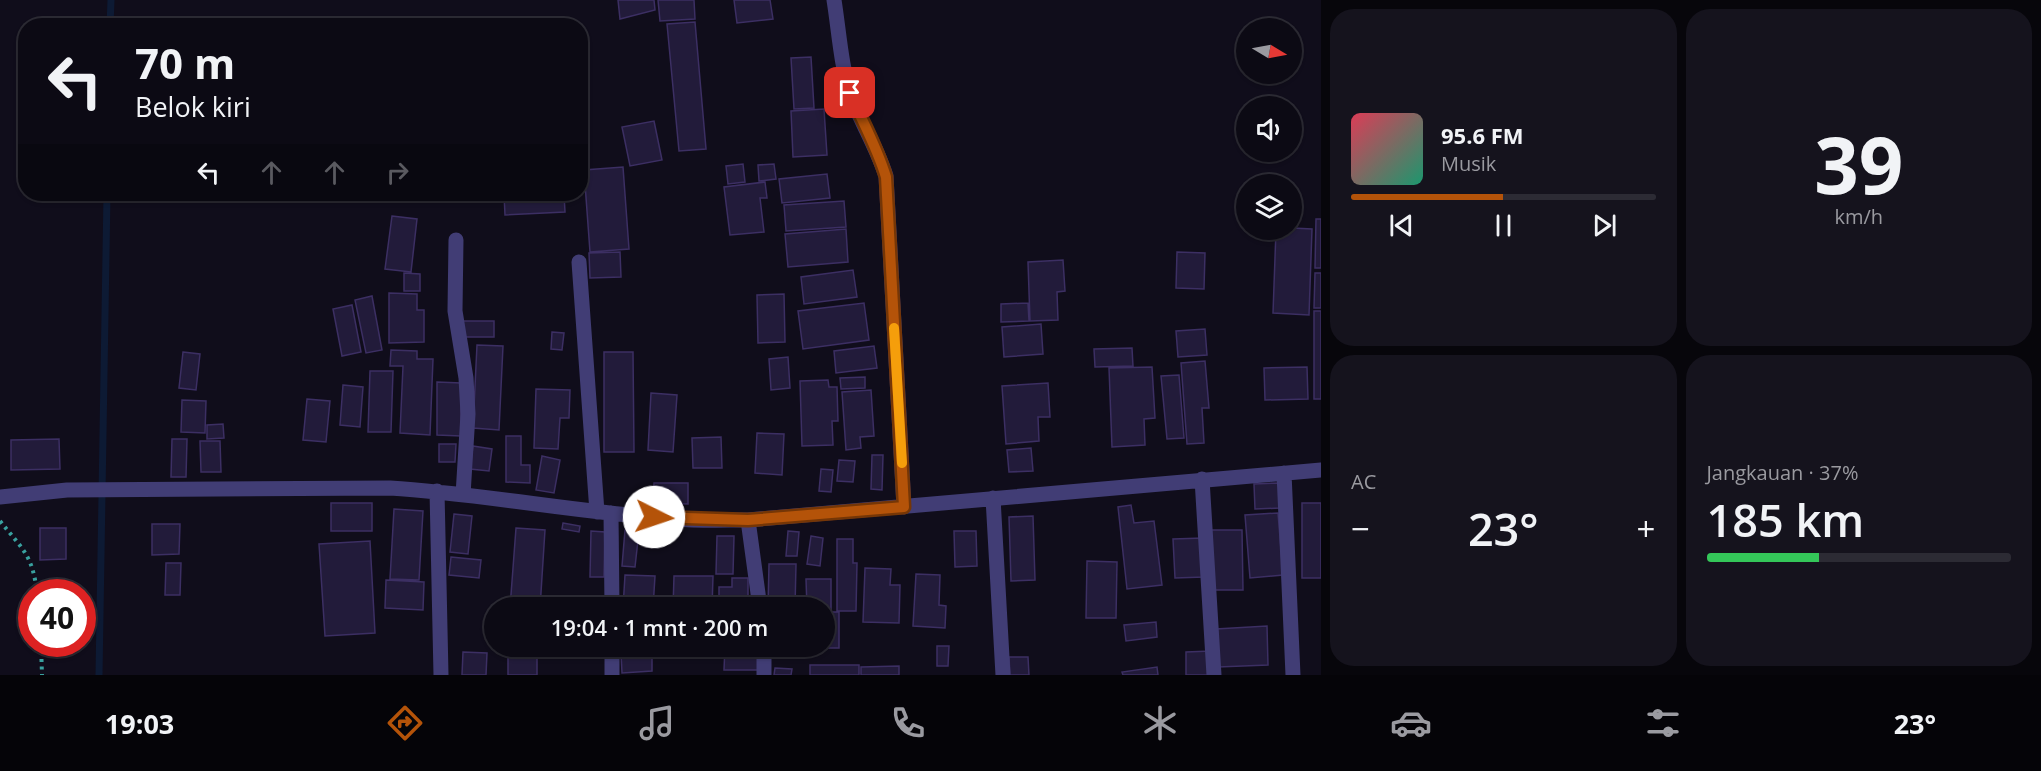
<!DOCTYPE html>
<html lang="id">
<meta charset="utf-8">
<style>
body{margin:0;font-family:"Open Sans",sans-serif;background:#15131d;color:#f1f3f6;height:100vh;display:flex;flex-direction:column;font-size:22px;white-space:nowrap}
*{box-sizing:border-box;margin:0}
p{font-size:20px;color:#9a9aa0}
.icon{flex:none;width:33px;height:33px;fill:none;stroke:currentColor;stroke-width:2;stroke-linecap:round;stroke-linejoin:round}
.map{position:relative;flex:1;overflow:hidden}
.side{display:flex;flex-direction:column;gap:9px;padding:9px;background:#07060b;width:720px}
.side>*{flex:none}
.banner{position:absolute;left:18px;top:18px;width:570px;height:183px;border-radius:24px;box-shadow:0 2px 4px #0004,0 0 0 2px #2c2b34;background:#0c0a14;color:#f1f3f6;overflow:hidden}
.needle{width:39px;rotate:100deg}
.tools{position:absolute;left:1236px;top:18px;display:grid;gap:12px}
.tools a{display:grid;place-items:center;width:66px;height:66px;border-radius:50%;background:#0c0a14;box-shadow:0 2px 4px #0004,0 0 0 2px #2c2b34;font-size:30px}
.speed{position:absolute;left:18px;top:579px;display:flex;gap:12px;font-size:30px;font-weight:700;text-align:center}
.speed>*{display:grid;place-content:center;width:78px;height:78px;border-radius:50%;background:#0c0a14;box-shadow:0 2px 4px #0004,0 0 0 2px #2c2b34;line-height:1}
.speed .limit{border:9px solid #d22;background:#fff;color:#111}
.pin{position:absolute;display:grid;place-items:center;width:51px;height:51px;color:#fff;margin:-26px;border-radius:12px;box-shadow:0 3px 9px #0006}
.me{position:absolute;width:66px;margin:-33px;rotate:94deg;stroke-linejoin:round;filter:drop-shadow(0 0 4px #0008)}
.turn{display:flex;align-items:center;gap:21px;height:126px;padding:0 18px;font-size:27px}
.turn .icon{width:78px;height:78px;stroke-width:2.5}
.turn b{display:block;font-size:42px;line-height:51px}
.lanes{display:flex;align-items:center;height:57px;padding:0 18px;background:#0003;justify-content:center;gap:30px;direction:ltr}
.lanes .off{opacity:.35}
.big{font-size:45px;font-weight:600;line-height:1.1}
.side .card{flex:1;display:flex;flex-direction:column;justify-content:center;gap:9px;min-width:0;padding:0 21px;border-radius:24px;background:#15131d}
.side .dial{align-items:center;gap:0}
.dial b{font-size:78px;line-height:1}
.song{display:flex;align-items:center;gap:18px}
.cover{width:72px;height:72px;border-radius:9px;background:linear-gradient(135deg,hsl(350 70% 55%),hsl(160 70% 35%))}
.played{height:6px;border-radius:3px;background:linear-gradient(90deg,#b45309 50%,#2c2b34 50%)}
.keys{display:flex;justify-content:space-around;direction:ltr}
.heat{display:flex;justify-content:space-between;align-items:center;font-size:33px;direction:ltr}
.charge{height:9px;border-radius:4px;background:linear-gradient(90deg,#34c759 37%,#2c2b34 0)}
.side .tiles{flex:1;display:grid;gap:9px;grid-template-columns:repeat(2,1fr)}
.trip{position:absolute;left:484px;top:597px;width:351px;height:60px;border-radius:30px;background:#0c0a14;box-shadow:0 2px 4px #0004,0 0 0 2px #2c2b34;font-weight:600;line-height:60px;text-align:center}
.menu{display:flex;height:96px;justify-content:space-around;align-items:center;background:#050408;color:#9a9aa0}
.menu .icon{width:42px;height:42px}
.menu .current{color:#b45309}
.menu b{font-size:27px;color:#f1f3f6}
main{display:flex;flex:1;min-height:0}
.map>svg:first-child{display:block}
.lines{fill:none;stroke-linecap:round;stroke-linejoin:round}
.stream{stroke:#0d1a34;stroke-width:7}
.building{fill:#221b3a;stroke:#3c2f63;stroke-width:1.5}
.path{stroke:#39a19f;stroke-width:4;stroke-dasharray:3 4.5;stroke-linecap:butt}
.minor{stroke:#413d75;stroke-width:15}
.route-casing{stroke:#753606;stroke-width:15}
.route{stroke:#b45309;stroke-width:10}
.slow{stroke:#f59e0b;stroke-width:10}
</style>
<main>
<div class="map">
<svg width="1321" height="675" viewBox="0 0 1321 675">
<rect width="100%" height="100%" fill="#100d1b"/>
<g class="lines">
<path class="stream" d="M110,26L111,0
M99,675L107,194"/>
</g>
<path class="building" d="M618,0H654L655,10L620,19Z
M658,0H694L695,19L660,21Z
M734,0H770L773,19L737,23Z
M695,22L706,149L679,151L667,24Z
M811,57L814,108L794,109L791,58Z
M824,109L827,155L793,157L791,111Z
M654,121L662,160L630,166L622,127Z
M743,164L745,182L728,184L726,166Z
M774,164L776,179L759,181L758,165Z
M623,167L629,249L590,252L584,170Z
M827,174L830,198L782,203L779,179Z
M765,182L767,198H760L764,232L730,235L724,187Z
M504,194H564L565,212L505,215Z
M844,201L846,227L786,231L784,205Z
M392,216L417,219L411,272L385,269Z
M1316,219H1321V268H1315Z
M1292,228L1312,229L1309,315L1273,313L1276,230Z
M846,229L848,262L788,267L785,234Z
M620,252L621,277L590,278L589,253Z
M1177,252L1205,253L1204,289L1176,288Z
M1063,260L1065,291L1057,292L1058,320L1030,321L1028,262Z
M853,270L857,297L804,304L801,277Z
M404,273L420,274V291H404Z
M1315,273H1321V308H1314Z
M389,293L417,294V310H424V342L389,343Z
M784,294L785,342L758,343L757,295Z
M372,296L382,350L366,353L355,300Z
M864,303L869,340L803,349L798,311Z
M1028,303L1029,321L1001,322V304Z
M352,305L361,352L342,356L333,309Z
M1314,311H1321V399H1314Z
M459,321H494V337H459Z
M1041,324L1043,354L1004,357L1002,327Z
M1205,329L1207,355L1178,357L1176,331Z
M552,332L564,333L562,350L551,349Z
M477,345L503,346L499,430L473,428Z
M874,346L877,368L836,373L834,351Z
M1132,348L1133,366L1095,367L1094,349Z
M391,350L417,351V359H433L430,435L400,433L403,366H390Z
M183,352L200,354L196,390L179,388Z
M604,352H633L634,452H604Z
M788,357L790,388L771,390L769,359Z
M1205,361L1209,408H1202L1204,443L1187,444L1181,363Z
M1152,367L1155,418L1144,419L1145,445L1112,447L1109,368Z
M1307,367L1308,399L1265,400L1264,368Z
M370,371H393L391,432H368Z
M1179,375L1184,438L1167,439L1161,376Z
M865,377V388L841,389L840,378Z
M828,380L829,387H837L838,421H832L833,445L802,446L800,381Z
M437,382L461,383V436L437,435Z
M1048,383L1050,417H1038L1039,441L1006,444L1002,386Z
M343,385L363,387L360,427L340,425Z
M536,389L570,390L569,418H560L558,449L534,448Z
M871,390L874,436L860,437L861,448L846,450L842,392Z
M651,393L677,395L673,452L648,450Z
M307,399L330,401L326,442L303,440Z
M182,400L206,401L205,433L181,432Z
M223,424L224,438L207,439V425Z
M757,433L784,434L782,475L755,473Z
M506,436H521V465H530V483L506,482Z
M721,437L722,468H693L692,438Z
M59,439L60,469L11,470V440Z
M172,439H187L186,477H171Z
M200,441H220L221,472H201Z
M439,444H456L455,462H439Z
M473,446L492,449L489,471L470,469Z
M1031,448L1033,471L1009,472L1007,450Z
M872,455H883L882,490L871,489Z
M542,456L560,460L554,493L536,490Z
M839,460L855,461L853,482L837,481Z
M821,469L833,470L831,492L819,491Z
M654,483H688V504L653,503Z
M1279,483L1280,508L1255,509L1254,484Z
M331,503H372V531H331Z
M1302,503H1321V578H1302Z
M1131,505L1134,523L1154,521L1162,585L1127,589L1118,507Z
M394,509L423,511L419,580L390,579Z
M1278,513L1283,575L1250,578L1245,515Z
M454,514L472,516L468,554L450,552Z
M1033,516L1035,580L1011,581L1009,517Z
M563,523L580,526L579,532L562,529Z
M152,524H180L179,554L152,555Z
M40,528H66V559L40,560Z
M516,528L545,530L540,608H510Z
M625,530L639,531L635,567L622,566Z
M1211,530H1242L1243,590H1211Z
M591,531L605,532L604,577H590Z
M788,531L799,532L797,556H786Z
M954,531H976L977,566L955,567Z
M717,536H734L733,574H716Z
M811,536L823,538L820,566L807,564Z
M1203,538L1204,577L1175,578L1173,539Z
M837,539H853V563H857L856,611H837Z
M370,541L375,633L325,636L319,544Z
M451,557L481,560L479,578L449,575Z
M1087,561L1117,562L1116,618H1086Z
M166,563H181L180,595H165Z
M769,564H796L795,608H768Z
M865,568L891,569L890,585H900L899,623L863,622Z
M916,574L940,575L939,605L946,606L945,628L913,626Z
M625,575L655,576L653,608H623Z
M674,576H713L712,608H673Z
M732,578H748V608H719V587H732Z
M806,579H831V612H839V648H807L825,646V608H807Z
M386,580L424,582L423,610L385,608Z
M554,598L584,603L583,608H553Z
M1156,622L1157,637L1126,641L1124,625Z
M1267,626L1268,665L1218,667L1216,629Z
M508,646H537V675H508Z
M725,646H759L758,670H724Z
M937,646H949L948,666H937Z
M652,651V671L622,673L621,653Z
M1211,651V675H1186V652Z
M463,652L487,653L486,675H462Z
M1009,657H1028L1029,675H1010Z
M810,665H859V675H810Z
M899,666V675H861V667Z
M1157,667L1158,675H1123L1122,672Z
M775,668L792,669L791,675H774Z"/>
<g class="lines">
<path class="path" d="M0,521C23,550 32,554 37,592
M41,644L42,675"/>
<path class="minor" d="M834,0C839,31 841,67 851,96C862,124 877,148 886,176L904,507
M456,240L455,311L466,378L468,414L463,495
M579,262L597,512
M1284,473L1293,675
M1202,479L1214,675
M437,491L441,675
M0,497L67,490L390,488C485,494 580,513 675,519C699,521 724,520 748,520L1321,470
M993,498L1003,675
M611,513L612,608
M748,520L760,608
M764,646V675
M612,675V646"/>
</g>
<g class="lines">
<g class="route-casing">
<path id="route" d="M654,517L748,520L904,507L886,177C877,147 862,121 850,93"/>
</g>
<use href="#route" class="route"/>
<path class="slow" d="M894,328L902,463"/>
</g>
</svg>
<div class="tools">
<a><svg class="needle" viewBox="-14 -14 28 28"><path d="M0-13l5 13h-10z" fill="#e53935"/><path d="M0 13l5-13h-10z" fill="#9a9aa0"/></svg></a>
<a><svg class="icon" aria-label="sound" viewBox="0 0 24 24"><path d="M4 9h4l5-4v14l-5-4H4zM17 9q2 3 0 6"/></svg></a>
<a><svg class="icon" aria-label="layers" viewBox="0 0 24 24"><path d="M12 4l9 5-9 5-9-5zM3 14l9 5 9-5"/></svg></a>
</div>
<div class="speed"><div class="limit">40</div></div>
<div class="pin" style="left:850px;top:93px;background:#d93025"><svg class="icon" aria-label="arrive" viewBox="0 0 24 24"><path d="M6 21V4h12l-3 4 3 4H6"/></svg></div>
<svg class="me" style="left:654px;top:517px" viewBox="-20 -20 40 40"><circle r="19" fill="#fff"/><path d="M0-13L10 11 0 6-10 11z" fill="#b45309"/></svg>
<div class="trip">19:04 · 1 mnt · 200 m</div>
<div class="banner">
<div class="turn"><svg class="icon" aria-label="left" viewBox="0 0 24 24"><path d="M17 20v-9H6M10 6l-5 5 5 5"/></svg><div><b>70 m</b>Belok kiri</div></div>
<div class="lanes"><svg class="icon" aria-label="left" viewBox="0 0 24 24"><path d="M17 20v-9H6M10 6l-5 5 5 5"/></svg><svg class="icon off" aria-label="ahead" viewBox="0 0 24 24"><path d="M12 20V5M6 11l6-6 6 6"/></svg><svg class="icon off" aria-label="ahead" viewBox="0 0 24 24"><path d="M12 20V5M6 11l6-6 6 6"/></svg><svg class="icon off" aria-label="right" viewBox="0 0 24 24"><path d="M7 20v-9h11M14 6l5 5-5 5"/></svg></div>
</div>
</div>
<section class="side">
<div class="tiles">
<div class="card">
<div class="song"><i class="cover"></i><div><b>95.6 FM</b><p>Musik</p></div></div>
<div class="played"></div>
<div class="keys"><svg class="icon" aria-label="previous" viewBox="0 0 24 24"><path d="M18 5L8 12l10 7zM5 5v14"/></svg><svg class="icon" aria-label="pause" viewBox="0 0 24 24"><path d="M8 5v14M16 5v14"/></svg><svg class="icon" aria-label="next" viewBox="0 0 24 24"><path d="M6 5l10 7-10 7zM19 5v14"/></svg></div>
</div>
<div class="card dial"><b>39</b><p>km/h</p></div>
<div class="card"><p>AC</p>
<div class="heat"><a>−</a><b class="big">23°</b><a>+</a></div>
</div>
<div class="card"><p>Jangkauan · 37%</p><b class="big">185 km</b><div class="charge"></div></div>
</div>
</section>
</main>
<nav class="menu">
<b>19:03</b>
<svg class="icon current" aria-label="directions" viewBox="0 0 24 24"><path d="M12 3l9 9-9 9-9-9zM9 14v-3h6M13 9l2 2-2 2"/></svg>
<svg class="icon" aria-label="music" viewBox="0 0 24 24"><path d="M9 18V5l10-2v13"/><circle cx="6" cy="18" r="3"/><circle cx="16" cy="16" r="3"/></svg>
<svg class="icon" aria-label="phone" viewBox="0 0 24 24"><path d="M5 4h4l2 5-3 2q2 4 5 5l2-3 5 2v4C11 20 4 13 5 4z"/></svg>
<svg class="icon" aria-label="climate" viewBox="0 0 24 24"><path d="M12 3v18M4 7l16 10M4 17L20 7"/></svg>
<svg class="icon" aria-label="car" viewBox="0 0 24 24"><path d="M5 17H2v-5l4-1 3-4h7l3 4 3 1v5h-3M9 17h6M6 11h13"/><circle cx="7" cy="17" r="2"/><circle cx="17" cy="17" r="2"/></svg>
<svg class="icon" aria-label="filters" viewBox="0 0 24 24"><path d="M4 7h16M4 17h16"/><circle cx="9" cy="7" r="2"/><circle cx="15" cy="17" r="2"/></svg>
<b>23°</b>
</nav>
